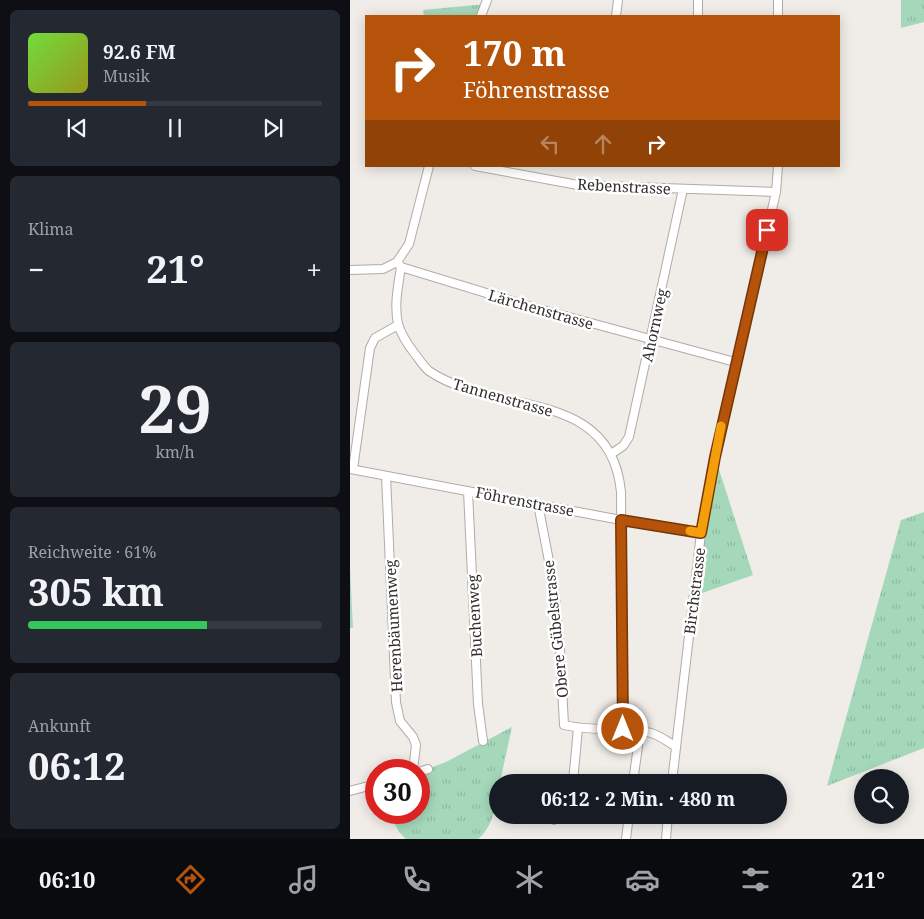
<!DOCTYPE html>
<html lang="de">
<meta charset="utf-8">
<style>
body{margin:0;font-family:"Noto Serif",serif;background:#242831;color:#f1f3f6;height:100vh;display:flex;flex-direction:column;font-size:19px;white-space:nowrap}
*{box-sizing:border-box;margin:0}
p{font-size:16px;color:#9ea1a6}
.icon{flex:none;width:28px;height:28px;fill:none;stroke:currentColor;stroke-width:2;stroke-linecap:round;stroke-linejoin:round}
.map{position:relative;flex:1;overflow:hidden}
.details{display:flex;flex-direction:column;gap:10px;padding:10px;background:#0d0f14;width:350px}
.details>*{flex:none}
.top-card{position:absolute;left:15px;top:15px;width:475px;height:152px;border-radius:0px;box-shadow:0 2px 12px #0003;background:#b45309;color:#fff;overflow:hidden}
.buttons{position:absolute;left:504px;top:769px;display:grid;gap:10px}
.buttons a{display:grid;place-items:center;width:55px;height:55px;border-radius:50%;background:#171b24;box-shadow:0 2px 12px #0003;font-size:25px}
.speed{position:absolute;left:15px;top:759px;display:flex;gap:10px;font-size:25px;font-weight:700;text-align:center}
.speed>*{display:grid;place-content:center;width:65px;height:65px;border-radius:50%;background:#171b24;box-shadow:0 2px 12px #0003;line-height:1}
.speed .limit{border:8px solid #d22;background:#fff;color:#111}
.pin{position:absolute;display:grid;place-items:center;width:42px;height:42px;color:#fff;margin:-21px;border-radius:10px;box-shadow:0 2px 8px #0006}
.me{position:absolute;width:55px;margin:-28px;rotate:0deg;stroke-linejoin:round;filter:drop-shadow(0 0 4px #0008)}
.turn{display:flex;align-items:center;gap:18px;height:105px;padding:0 15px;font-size:22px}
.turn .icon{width:65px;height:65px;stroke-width:2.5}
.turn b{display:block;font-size:35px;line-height:42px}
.lanes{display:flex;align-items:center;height:48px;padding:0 15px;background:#0003;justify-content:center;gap:25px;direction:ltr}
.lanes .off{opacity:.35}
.big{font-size:38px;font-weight:700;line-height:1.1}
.details .tile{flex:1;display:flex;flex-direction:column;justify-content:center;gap:8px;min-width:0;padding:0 18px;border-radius:8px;background:#242831}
.details .dial{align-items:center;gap:0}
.dial b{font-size:65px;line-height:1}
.song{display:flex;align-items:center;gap:15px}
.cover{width:60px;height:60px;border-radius:8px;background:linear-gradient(135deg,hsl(100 70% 55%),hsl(60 70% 35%))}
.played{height:5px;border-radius:2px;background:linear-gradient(90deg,#b45309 40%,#363941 40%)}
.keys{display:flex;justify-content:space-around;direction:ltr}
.heat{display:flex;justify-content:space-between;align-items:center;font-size:28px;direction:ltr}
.charge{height:8px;border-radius:4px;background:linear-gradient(90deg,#34c759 61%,#363941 0)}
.trip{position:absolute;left:139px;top:774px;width:298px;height:50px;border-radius:25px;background:#171b24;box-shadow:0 2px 12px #0003;font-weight:700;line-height:50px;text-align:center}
.dock{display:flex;height:80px;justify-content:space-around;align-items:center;background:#090b0e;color:#9ea1a6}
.dock .icon{width:35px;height:35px}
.dock .active{color:#b45309}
.dock b{font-size:22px;color:#f1f3f6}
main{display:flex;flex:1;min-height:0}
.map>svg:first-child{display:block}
.grass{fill:url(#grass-tufts)}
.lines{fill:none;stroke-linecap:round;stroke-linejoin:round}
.street-casing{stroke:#afaba8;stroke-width:10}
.street{stroke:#fff;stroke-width:8}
.route-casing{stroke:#753606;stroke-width:12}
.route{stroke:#b45309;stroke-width:9}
.slow{stroke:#f59e0b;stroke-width:9}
.labels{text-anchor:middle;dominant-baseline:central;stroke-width:5;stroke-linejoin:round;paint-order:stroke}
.street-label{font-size:15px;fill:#312f2e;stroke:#fff}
</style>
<main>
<section class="details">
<div class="tile">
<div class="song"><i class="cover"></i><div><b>92.6 FM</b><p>Musik</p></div></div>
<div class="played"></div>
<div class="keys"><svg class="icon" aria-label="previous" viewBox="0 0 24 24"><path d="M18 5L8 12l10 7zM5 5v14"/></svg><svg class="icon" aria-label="pause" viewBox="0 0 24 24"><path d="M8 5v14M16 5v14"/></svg><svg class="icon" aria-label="next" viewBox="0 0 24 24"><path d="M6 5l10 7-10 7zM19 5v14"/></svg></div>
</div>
<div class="tile"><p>Klima</p>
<div class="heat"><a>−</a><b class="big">21°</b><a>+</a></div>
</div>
<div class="tile dial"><b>29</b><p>km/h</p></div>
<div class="tile"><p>Reichweite · 61%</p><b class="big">305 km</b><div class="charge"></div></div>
<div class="tile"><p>Ankunft</p><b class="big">06:12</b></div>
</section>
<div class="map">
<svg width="574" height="839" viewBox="0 0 574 839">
<defs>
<pattern id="grass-tufts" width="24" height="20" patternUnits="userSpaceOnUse" patternTransform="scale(1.25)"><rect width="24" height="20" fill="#a5d8bb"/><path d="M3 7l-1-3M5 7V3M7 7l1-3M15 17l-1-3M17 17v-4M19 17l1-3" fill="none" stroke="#8ebaa1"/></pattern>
</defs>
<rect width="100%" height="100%" fill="#f0ede9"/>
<path class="grass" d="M551,0H574V22L551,28Z
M136,4L131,16H74L73,10Z
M365,457L403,575L344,596Z
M574,512V748L477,786L551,520Z
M0,568L3,628H0Z
M162,727L150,782H148C147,802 144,826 128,839H56L49,832L39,813L69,812V772L96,762Z"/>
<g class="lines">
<g class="street-casing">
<path id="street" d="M348,0V16
M428,0V16
M131,16L137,0
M266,16L268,0
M125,166L228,185L426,192
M47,262L59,244L79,166
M51,267C48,286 44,305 48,324C51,334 58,345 65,354C69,359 74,367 79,371C145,416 261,386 271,492L273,729
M0,270L33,269L47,262L51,267L182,307L385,362
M261,454L273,446L279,437L333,189
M0,469L271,520L351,533
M3,469L20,348L25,338L48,325
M36,476L46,702L50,721L63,737L66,745L63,770
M118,491L128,704L133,741
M188,504L204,587L210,649L214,725C242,732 272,726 301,733C309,735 318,742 325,746
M69,772L78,769
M223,782L228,728
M283,782L290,732
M322,782L351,533L365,457L426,192L428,166
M0,791L26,784
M204,820L209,815
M276,839L279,815
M316,839L318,815"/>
</g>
<use href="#street" class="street"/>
</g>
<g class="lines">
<g class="route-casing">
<path id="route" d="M273,729L271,520L351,533L365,457L417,230"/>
</g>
<use href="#route" class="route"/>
<path class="slow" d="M340,531L351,533L371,426"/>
</g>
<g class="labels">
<g class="street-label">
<text transform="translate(274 186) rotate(3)">Rebenstrasse</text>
<text transform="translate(191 309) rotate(16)">Lärchenstrasse</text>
<text transform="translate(304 325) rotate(-78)">Ahornweg</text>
<text transform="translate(153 397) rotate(16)">Tannenstrasse</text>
<text transform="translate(175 501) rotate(11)">Föhrenstrasse</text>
<text transform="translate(344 591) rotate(-83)">Birchstrasse</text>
<text transform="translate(124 616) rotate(-93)">Buchenweg</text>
<text transform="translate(43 626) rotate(-93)">Herenbäumenweg</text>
<text transform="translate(205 629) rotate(-96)">Obere Gübelstrasse</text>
</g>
</g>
</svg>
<div class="buttons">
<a><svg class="icon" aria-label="search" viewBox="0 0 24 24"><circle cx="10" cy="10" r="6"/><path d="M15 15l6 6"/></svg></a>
</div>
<div class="speed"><div class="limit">30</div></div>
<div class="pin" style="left:417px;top:230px;background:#d93025"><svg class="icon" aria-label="arrive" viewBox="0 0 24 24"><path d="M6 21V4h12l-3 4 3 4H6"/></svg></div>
<svg class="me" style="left:273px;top:729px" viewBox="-20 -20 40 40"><circle r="17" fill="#b45309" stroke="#fff" stroke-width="3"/><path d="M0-11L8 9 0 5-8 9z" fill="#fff"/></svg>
<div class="trip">06:12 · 2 Min. · 480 m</div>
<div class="top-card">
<div class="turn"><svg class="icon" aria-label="right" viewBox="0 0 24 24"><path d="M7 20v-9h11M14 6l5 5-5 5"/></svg><div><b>170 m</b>Föhrenstrasse</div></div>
<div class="lanes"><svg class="icon off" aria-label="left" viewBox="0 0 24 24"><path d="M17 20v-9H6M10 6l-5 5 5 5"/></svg><svg class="icon off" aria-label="ahead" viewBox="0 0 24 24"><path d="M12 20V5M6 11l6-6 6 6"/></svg><svg class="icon" aria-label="right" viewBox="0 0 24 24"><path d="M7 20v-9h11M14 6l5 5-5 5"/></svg></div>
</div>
</div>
</main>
<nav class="dock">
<b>06:10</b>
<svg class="icon active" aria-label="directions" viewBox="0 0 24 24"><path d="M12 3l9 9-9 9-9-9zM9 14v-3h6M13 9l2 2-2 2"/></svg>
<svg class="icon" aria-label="music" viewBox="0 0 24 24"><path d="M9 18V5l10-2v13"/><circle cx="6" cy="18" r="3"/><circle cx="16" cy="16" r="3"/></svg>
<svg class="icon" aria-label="phone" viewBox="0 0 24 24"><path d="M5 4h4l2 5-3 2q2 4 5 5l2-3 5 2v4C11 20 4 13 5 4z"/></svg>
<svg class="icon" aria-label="climate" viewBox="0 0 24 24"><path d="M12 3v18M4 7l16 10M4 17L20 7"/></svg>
<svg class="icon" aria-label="car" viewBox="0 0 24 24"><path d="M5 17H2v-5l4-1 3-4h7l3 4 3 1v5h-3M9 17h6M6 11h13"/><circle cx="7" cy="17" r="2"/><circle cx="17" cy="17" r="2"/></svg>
<svg class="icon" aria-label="filters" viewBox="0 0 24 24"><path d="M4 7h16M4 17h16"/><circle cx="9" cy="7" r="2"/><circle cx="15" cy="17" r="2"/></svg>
<b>21°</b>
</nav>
